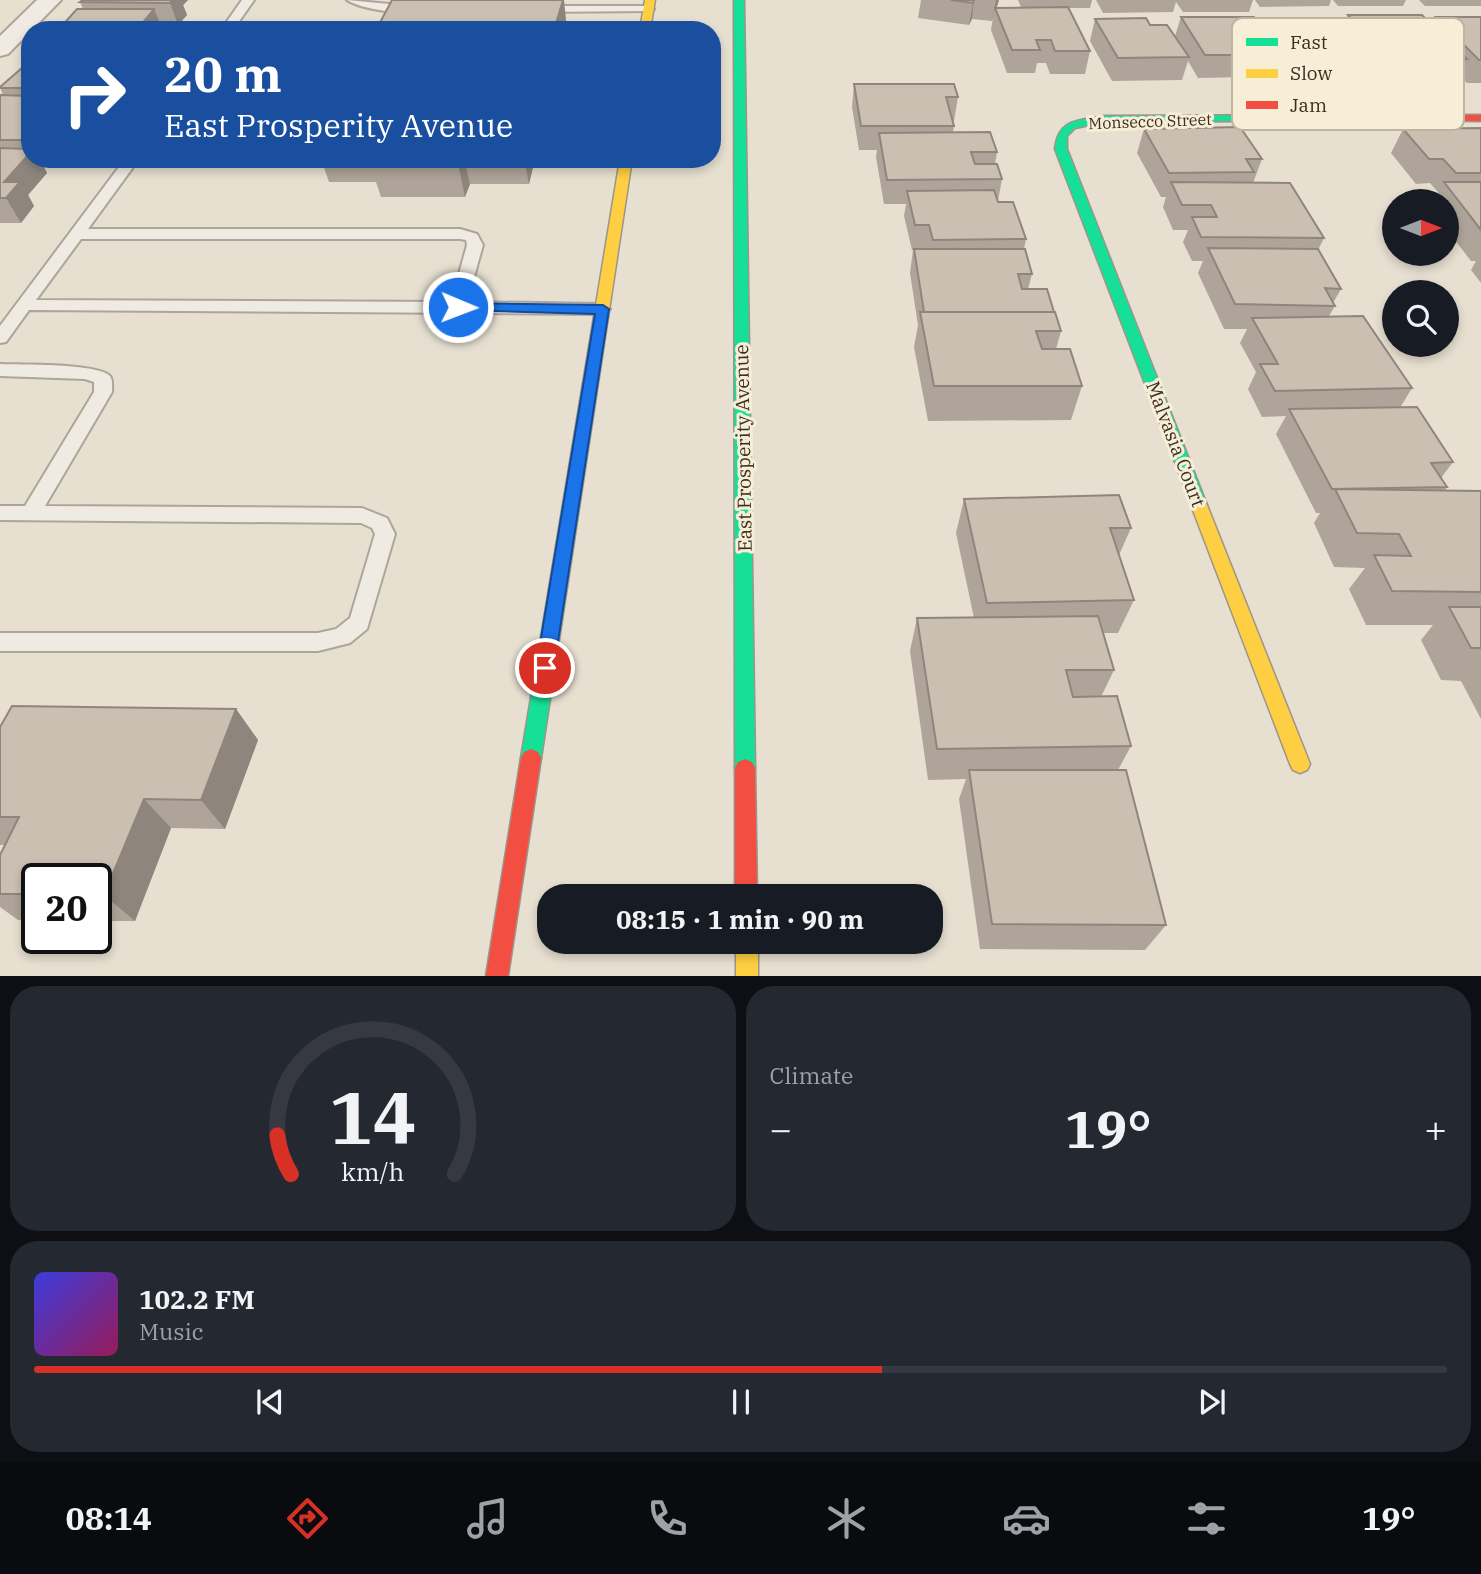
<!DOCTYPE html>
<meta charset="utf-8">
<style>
body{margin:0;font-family:"IBM Plex Serif",serif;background:#242831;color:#f1f3f6;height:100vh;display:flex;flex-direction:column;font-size:26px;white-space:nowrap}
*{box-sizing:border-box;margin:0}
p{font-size:23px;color:#9ea1a6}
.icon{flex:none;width:38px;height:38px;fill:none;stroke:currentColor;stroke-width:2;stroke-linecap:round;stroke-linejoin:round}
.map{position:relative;height:976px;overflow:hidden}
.drawer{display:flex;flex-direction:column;gap:10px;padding:10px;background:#0d0f14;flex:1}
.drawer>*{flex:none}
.banner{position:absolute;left:21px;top:21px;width:700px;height:147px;border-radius:28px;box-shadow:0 4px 10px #0003;background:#1a4fa0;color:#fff;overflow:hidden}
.needle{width:46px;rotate:90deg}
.controls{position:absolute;left:1382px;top:189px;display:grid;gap:14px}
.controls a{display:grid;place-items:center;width:77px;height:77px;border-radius:50%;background:#171b24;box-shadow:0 4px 10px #0003;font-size:35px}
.speed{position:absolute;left:21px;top:863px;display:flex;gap:14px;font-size:35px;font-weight:700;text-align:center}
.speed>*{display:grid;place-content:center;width:91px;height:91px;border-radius:50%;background:#171b24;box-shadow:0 4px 10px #0003;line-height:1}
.speed .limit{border:4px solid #111;border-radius:10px;background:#fff;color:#111}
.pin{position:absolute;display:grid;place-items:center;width:60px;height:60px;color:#fff;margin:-30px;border:4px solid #fff;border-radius:50%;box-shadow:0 2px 7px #0007}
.me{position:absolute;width:77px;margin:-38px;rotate:91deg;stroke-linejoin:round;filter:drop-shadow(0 0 5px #0008)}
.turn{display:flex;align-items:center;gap:24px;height:147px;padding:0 28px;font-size:32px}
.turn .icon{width:91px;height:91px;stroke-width:2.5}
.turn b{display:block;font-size:49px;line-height:60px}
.big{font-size:52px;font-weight:700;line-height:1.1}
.drawer .tile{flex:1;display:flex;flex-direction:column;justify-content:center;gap:10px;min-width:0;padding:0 24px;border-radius:28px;background:#242831}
.drawer .dial{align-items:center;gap:0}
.dial svg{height:182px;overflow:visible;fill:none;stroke:#363941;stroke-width:7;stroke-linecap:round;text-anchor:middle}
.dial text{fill:#f1f3f6;stroke:none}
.song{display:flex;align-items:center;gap:21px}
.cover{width:84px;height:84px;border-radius:10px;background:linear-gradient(135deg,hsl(240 70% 55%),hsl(330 70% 35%))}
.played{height:7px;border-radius:4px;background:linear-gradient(90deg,#d93025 60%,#363941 60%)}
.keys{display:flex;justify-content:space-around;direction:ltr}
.heat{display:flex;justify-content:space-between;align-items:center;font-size:38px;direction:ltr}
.drawer .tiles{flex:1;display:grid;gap:10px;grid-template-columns:1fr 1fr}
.tile:last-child{grid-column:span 2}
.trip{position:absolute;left:537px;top:884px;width:406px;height:70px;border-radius:28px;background:#171b24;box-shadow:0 4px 10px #0003;font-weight:700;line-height:70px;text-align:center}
.tab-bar{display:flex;height:112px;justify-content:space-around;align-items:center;background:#090b0e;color:#9ea1a6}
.tab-bar .icon{width:49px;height:49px}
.tab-bar .selected{color:#d93025}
.tab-bar b{font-size:32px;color:#f1f3f6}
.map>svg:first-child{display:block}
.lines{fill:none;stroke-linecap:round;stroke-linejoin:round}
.lane-casing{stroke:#ada599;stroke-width:4}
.street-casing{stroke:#ada599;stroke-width:4}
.fast-casing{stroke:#9c958a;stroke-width:3}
.slow-casing{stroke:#9c958a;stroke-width:3}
.jam-casing{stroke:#9c958a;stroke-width:3}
.lane{fill:#efebe3;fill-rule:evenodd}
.street{fill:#efebe3;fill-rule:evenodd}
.fast{fill:#16e098;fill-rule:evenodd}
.slow{fill:#ffcf43;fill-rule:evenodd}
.jam{fill:#f24e42;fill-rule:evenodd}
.wall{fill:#afa499}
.shaded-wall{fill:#8e867d}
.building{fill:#cbbfb2;stroke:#8e867d;stroke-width:2}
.route{fill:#1a73e8;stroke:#114b97;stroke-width:2}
.labels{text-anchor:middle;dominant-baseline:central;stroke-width:6;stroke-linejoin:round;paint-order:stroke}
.far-street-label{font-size:16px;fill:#3d2e20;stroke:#f7eed8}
.street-label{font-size:19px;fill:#3d2e20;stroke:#f7eed8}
.key{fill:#f7eed8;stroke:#bfb4a1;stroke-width:2}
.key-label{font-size:19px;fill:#3d2e20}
</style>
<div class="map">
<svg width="1481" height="976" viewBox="0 0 1481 976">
<rect width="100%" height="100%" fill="#e7e0d1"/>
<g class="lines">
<g class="lane-casing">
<path id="lane" d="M242,0H254L233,30H221Z
M347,0L411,6L417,9C405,17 359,8 347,0Z
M648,6L654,9L652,11L539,12L533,9L539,6Z
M125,159H139L88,229H460L477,234L483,245L467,302L602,304L610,309L602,314L29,310L6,342L0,343V326ZM81,239H460L466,240L467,245L451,302L36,300Z
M0,364C20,365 98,363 110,376C113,380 112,387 112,392L45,506L362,508L387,518L395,534L367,629L350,643L318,651H0V633H318L336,629L350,618L375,534L372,528L361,523L0,520V506H25L94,392V382L85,379L0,376Z"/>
</g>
<g class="street-casing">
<path id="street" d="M37,0H61L8,54L0,56V36Z"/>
</g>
<g class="fast-casing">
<path id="fast" d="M734,0H744L755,768L752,774L745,777L738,774L735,768Z
M1368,115L1373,118L1372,120L1104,122L1075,128L1067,136V149L1207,505L1205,509H1193L1055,149C1058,118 1079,121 1104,116Z
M601,313L608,317L541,758L538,764L531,767L524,764L521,758L594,317Z"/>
</g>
<g class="slow-casing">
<path id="slow" d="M645,0H655L650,30H640Z
M620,159H632L608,317L601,321L594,317Z
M1199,499L1205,501L1207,505L1310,764L1307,770L1300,773L1293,770L1290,764L1191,505L1193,501Z
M736,942H758V976H736Z"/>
</g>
<g class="jam-casing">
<path id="jam" d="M1368,115H1481V121L1364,120L1363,118Z
M531,749L538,752L541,758L508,976H486L521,758L524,752Z
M745,759L752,762L755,768L757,896H735V768L738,762Z"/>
</g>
<use href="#lane" class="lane"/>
<use href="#street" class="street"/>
<use href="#fast" class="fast"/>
<use href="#slow" class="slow"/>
<use href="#jam" class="jam"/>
</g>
<path class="wall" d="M83,0H188L183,5L187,15L178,25H161L83,9L80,2Z
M921,0H999L996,8L1021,7L1018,0H1092L1090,8H1069L1090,51L1085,74H1050L1046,63H1037L1035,73H1007L991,30L993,17L992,21L972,19L969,25L918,18Z
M1096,0H1253L1249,12H1183L1176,2L1173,12L1103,13Z
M1255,0H1331L1329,6L1260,7Z
M1333,0H1406L1403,6H1338Z
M1419,0H1481V6H1425Z
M1348,15L1432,25L1436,17H1481V83H1467L1459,75L1455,82H1433L1425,74H1417L1412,82L1378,83L1364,68L1358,82L1288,81L1282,74L1279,83H1252L1248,77L1198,78L1188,61L1182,80L1112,81L1090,41L1095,19L1150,25L1175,36L1181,17L1264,29L1268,19L1342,27Z
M30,61V159H61L57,164H42L47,173L28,195L34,206L21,223H0V95H3L0,87Z
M854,84L958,97L954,121H953L954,126L953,132L997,152L995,164L1002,179L998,201L1026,239L1024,249L1032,274L1028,289L1054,312L1061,331L1056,349L1082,386L1071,420L928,421L914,347L918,325L910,273L913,250H912L904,216L906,204H884L876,157L877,150H859L852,107Z
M1481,128V283L1471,270L1476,261H1471L1447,230V201H1433L1438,192L1430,183L1416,184L1391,153L1403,129Z
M1144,129L1262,159L1253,183L1324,238L1318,250L1341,289L1333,303L1335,306L1329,316L1412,388L1400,408L1453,462L1441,478L1447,487L1445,490L1481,491V719L1461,681L1441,680L1421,640L1433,625H1366L1349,589L1365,568L1334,567L1314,523L1320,513H1316L1276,434L1286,416L1262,417L1248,389L1256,372L1240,343L1247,329H1224L1198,273L1203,261H1192L1183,242L1188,230H1173L1163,207L1166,197H1161L1137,153Z
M321,159H535L529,184H470L465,197H381L376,182H329Z
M964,499L1131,528L1119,555L1134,600L1118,633H1104L1114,670L1101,697L1131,746L1118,770L1166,925L1145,950L980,949L959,799L966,779L928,780L910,651L917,618H974L956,533Z
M236,709L258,740L225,829L171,828L135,921H96V878H37V920H18L0,907V855L5,845H0V817Z"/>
<path class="shaded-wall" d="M169,0H188L183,5L187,15L178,25Z
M563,0H564L567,30H554Z
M974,0L972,19L969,25L973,3Z
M996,0H999L996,10L995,8L992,21Z
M154,9L163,30H148L145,20Z
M30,153V159H40L47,173L28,195L34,206L21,223L6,198L4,182Z
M54,159H61L57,164Z
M457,159H464L470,184L465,197Z
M524,159H535L529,184Z
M236,709L258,740L225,829L201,800Z
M144,799L171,828L135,921L104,895Z"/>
<path class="building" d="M83,0H172L170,3L80,2Z
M392,0H563L554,30H376Z
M951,0H974L973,3Z
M1068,7L1090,51H1055L1051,40H1036L1040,50H1012L995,8Z
M77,9H154L145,20H156L148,29L58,30Z
M1348,15H1422L1467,59H1444L1437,51H1416L1424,59L1389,60Z
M1181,17H1254L1288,60H1261L1257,55H1205Z
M1436,17H1481V60H1479Z
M1146,18L1150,25H1167L1189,57L1118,58L1095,19Z
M30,61V88H0V87Z
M854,84H954L958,97H946L954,126H861Z
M0,95L30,96V140H0Z
M1240,127L1262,159H1246L1254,172L1169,173L1144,129Z
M1481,128V173H1456L1443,159H1429L1403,129Z
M990,132L997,152H971L975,164H997L1002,179L887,180L879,133Z
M0,148L30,149V153L4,182H20L6,198H0Z
M1171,182L1290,183L1324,238L1201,237L1192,217H1217L1211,205H1182Z
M1444,182H1481V230Z
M994,190L998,202H1013L1026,239L933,240L929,225H915L907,191Z
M1208,248L1318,249L1341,289L1325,288L1335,306L1235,304Z
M914,249H1025L1032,274H1018L1022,289H1047L1054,312H924Z
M920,312H1055L1061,331H1036L1042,349H1070L1082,386H934Z
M1363,316L1412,388L1275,391L1260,364H1278L1252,318Z
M1417,407L1453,462L1431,463L1447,487L1332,489L1289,409Z
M1335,489L1481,491V592L1392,591L1374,555L1411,556L1399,534L1357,533Z
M1119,495L1131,528H1110L1134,600L987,603L964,499Z
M1449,607H1481V648H1471Z
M1098,616L1114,670H1066L1073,697L1117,696L1131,746L937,749L917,618Z
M12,706L236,709L201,800L144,799L104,895H96V878H37V894H0V855L19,817H0V727Z
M969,770H1126L1166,925L992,924Z"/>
<path class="route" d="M458,303L603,305L609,309L554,668L552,674L545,676L539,674L536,668L595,314L454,310L452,307Z"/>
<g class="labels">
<g class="far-street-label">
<text transform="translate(1150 121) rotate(-2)">Monsecco Street</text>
</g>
<g class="street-label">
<text transform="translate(1176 444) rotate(69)">Malvasia Court</text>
<text transform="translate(743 448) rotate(-91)">East Prosperity Avenue</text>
</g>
</g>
<rect x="1232" y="18" width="232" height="112" rx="10" class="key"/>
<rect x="1246" y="38" width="32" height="8" fill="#16e098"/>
<rect x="1246" y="69" width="32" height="9" fill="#ffcf43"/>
<rect x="1246" y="101" width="32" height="8" fill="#f24e42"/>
<g class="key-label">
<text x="1290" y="49">Fast</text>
<text x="1290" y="80">Slow</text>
<text x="1290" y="112">Jam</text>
</g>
</svg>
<div class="controls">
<a><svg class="needle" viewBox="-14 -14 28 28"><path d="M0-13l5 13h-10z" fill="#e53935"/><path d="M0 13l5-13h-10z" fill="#9ea1a6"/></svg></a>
<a><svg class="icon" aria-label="search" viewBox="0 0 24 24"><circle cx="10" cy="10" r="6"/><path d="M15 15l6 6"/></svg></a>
</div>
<div class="speed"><div class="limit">20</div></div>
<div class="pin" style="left:545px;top:668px;background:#d93025"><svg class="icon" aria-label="arrive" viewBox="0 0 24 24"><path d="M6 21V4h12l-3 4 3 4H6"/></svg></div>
<svg class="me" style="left:458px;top:307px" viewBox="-20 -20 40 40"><circle r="17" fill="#1a73e8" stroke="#fff" stroke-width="3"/><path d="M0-11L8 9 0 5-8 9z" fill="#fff"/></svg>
<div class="trip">08:15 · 1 min · 90 m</div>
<div class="banner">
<div class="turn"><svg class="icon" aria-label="right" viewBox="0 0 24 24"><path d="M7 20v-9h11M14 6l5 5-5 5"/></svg><div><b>20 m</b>East Prosperity Avenue</div></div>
</div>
</div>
<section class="drawer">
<div class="tiles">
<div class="tile dial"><svg viewBox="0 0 100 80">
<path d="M14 69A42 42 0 1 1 86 69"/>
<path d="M14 69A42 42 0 0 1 8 52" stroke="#d93025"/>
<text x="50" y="56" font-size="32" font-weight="700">14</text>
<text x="50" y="72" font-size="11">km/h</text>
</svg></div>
<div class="tile"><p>Climate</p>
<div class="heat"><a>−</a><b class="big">19°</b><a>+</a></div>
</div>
<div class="tile">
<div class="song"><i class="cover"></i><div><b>102.2 FM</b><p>Music</p></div></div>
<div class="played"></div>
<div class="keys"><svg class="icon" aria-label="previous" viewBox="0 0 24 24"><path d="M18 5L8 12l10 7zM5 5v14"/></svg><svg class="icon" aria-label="pause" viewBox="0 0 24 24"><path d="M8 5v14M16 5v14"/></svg><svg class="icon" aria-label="next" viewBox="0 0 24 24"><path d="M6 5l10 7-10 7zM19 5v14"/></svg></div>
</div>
</div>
</section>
<nav class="tab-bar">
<b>08:14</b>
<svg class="icon selected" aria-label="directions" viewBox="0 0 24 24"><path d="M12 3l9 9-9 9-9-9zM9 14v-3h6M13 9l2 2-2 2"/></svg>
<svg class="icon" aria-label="music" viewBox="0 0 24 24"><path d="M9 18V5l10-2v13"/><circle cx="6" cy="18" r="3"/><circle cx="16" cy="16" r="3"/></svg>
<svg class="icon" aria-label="phone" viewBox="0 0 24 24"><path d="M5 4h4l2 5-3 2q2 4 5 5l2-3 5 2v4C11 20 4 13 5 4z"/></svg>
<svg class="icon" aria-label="climate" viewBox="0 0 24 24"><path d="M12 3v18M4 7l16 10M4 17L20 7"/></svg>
<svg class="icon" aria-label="car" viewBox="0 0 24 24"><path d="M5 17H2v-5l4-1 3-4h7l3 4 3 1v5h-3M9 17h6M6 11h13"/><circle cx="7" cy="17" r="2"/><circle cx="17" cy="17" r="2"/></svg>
<svg class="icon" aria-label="filters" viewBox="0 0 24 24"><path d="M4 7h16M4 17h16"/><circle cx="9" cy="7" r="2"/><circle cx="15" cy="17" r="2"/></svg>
<b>19°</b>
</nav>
